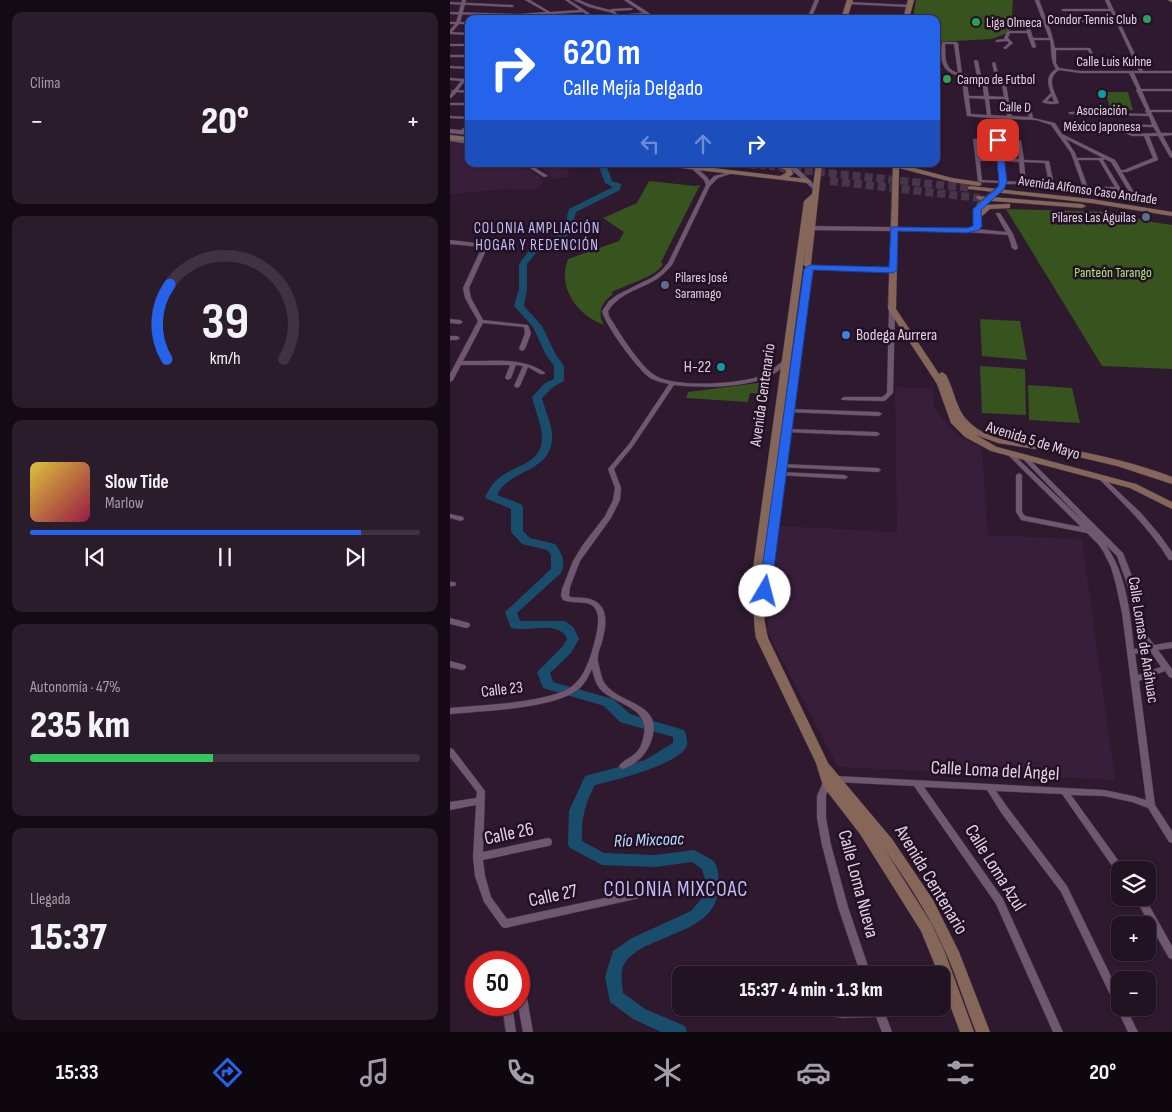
<!DOCTYPE html>
<html lang="es">
<meta charset="utf-8">
<style>
body{margin:0;font-family:"Sofia Sans Condensed",sans-serif;background:#2a1c2b;color:#f1f3f6;height:100vh;display:flex;flex-direction:column;font-size:19px;white-space:nowrap}
*{box-sizing:border-box;margin:0}
p{font-size:16px;color:#a29ea6}
.icon{flex:none;width:28px;height:28px;fill:none;stroke:currentColor;stroke-width:2;stroke-linecap:round;stroke-linejoin:round}
.map{position:relative;flex:1;overflow:hidden}
.drawer{display:flex;flex-direction:column;gap:12px;padding:12px;background:#130a13;width:450px}
.drawer>*{flex:none}
.guide{position:absolute;left:15px;top:15px;width:475px;height:152px;border-radius:10px;box-shadow:0 1px 4px #0004,0 0 0 1px #3f3241;background:#2563eb;color:#fff;overflow:hidden}
.fabs{position:absolute;left:661px;top:861px;display:grid;gap:10px}
.fabs a{display:grid;place-items:center;width:45px;height:45px;border-radius:10px;background:#221323;box-shadow:0 1px 4px #0004,0 0 0 1px #3f3241;font-size:25px}
.speed{position:absolute;left:15px;top:951px;display:flex;gap:10px;font-size:25px;font-weight:700;text-align:center}
.speed>*{display:grid;place-content:center;width:65px;height:65px;border-radius:50%;background:#221323;box-shadow:0 1px 4px #0004,0 0 0 1px #3f3241;line-height:1}
.speed .limit{border:8px solid #d22;background:#fff;color:#111}
.pin{position:absolute;display:grid;place-items:center;width:42px;height:42px;color:#fff;margin:-21px;border-radius:10px;box-shadow:0 2px 8px #0006}
.me{position:absolute;width:55px;margin:-28px;rotate:8deg;stroke-linejoin:round;filter:drop-shadow(0 0 4px #0008)}
.turn{display:flex;align-items:center;gap:18px;height:105px;padding:0 15px;font-size:22px}
.turn .icon{width:65px;height:65px;stroke-width:2.5}
.turn b{display:block;font-size:35px;line-height:42px}
.lanes{display:flex;align-items:center;height:48px;padding:0 15px;background:#0003;justify-content:center;gap:25px;direction:ltr}
.lanes .off{opacity:.35}
.big{font-size:38px;font-weight:800;line-height:1.1}
.drawer .widget{flex:1;display:flex;flex-direction:column;justify-content:center;gap:8px;min-width:0;padding:0 18px;border-radius:10px;background:#2a1c2b}
.drawer .dial{align-items:center;gap:0}
.dial svg{height:130px;overflow:visible;fill:none;stroke:#3f3241;stroke-width:7;stroke-linecap:round;text-anchor:middle}
.dial text{fill:#f1f3f6;stroke:none}
.song{display:flex;align-items:center;gap:15px}
.cover{width:60px;height:60px;border-radius:8px;background:linear-gradient(135deg,hsl(50 70% 55%),hsl(340 70% 35%))}
.played{height:5px;border-radius:2px;background:linear-gradient(90deg,#2563eb 85%,#3f3241 85%)}
.keys{display:flex;justify-content:space-around;direction:ltr}
.heat{display:flex;justify-content:space-between;align-items:center;font-size:28px;direction:ltr}
.charge{height:8px;border-radius:4px;background:linear-gradient(90deg,#34c759 47%,#3f3241 0)}
.trip{position:absolute;left:222px;top:966px;width:278px;height:50px;border-radius:10px;background:#221323;box-shadow:0 1px 4px #0004,0 0 0 1px #3f3241;font-weight:800;line-height:50px;text-align:center}
.tabs{display:flex;height:80px;justify-content:space-around;align-items:center;background:#0e080e;color:#a29ea6}
.tabs .icon{width:35px;height:35px}
.tabs .on{color:#2563eb}
.tabs b{font-size:22px;color:#f1f3f6}
main{display:flex;flex:1;min-height:0}
.map>svg:first-child{display:block}
.built{fill:#381e3a}
.green{fill:#37531e}
.lines{fill:none;stroke-linecap:round;stroke-linejoin:round}
.river{fill:#184d6c;fill-rule:evenodd}
.secondary-tunnel-far1{stroke:#49354a;stroke-width:6;stroke-dasharray:6 3;stroke-linecap:butt}
.secondary-tunnel{stroke:#49354a;stroke-width:8;stroke-dasharray:8 4;stroke-linecap:butt}
.minor-casing{stroke:#463547;stroke-width:1}
.tertiary-casing{stroke:#463547;stroke-width:1}
.secondary-casing{stroke:#463547;stroke-width:1}
.minor{fill:#6f5770;fill-rule:evenodd}
.tertiary{fill:#6f5770;fill-rule:evenodd}
.secondary{fill:#856658;fill-rule:evenodd}
.minor-bridge-casing{stroke:#463547;stroke-width:7;stroke-linecap:butt}
.minor-bridge{stroke:#6f5770;stroke-width:5.5}
.route{fill:#2563eb;stroke:#184099}
.leisure-dot{fill:#2e9e5b;stroke:#241025;stroke-width:2}
.culture-dot{fill:#0f9aa8;stroke:#241025;stroke-width:2}
.service-dot{fill:#5c6f8a;stroke:#241025;stroke-width:2}
.shop-dot{fill:#3f7fe0;stroke:#241025;stroke-width:2}
.labels{text-anchor:middle;dominant-baseline:central;stroke-width:5;stroke-linejoin:round;paint-order:stroke}
.far-poi-label{font-size:14px;fill:#e0d2e0;stroke:#241025;text-anchor:start}
.far-street-label{font-size:14px;fill:#e0d2e0;stroke:#241025}
.far-park-label{font-size:14px;fill:#aae676;stroke:#241025}
.far-neighbourhood-label{font-size:15px;letter-spacing:1px;fill:#bebff8;stroke:#241025}
.poi-label{font-size:16px;fill:#e0d2e0;stroke:#241025;text-anchor:start}
.street-label{font-size:16px;fill:#e0d2e0;stroke:#241025}
.water-label{font-size:18px;font-style:italic;fill:#b2dffd;stroke:#241025}
.near-street-label{font-size:19px;fill:#e0d2e0;stroke:#241025}
.near-neighbourhood-label{font-size:21px;letter-spacing:1px;fill:#bebff8;stroke:#241025}
</style>
<main>
<section class="drawer">
<div class="widget"><p>Clima</p>
<div class="heat"><a>−</a><b class="big">20°</b><a>+</a></div>
</div>
<div class="widget dial"><svg viewBox="0 0 100 80">
<path d="M14 69A42 42 0 1 1 86 69"/>
<path d="M14 69A42 42 0 0 1 16 23" stroke="#2563eb"/>
<text x="50" y="56" font-size="32" font-weight="700">39</text>
<text x="50" y="72" font-size="11">km/h</text>
</svg></div>
<div class="widget">
<div class="song"><i class="cover"></i><div><b>Slow Tide</b><p>Marlow</p></div></div>
<div class="played"></div>
<div class="keys"><svg class="icon" aria-label="previous" viewBox="0 0 24 24"><path d="M18 5L8 12l10 7zM5 5v14"/></svg><svg class="icon" aria-label="pause" viewBox="0 0 24 24"><path d="M8 5v14M16 5v14"/></svg><svg class="icon" aria-label="next" viewBox="0 0 24 24"><path d="M6 5l10 7-10 7zM19 5v14"/></svg></div>
</div>
<div class="widget"><p>Autonomía · 47%</p><b class="big">235 km</b><div class="charge"></div></div>
<div class="widget"><p>Llegada</p><b class="big">15:37</b></div>
</section>
<div class="map">
<svg width="722" height="1032" viewBox="0 0 722 1032">
<rect width="100%" height="100%" fill="#2e192f"/>
<path class="built" d="M0,142L19,144V164H69L87,175L92,180V184L86,190L56,189L0,194Z
M83,164H110L117,168L120,177L102,179L98,172Z
M445,387L483,388L485,409L495,422L509,436L532,448L538,535L632,539L665,780L388,767L317,631L330,526L447,532Z"/>
<path class="green" d="M466,0H563L562,14L568,24L555,34L542,39L486,42V19H463Z
M656,92H678L683,110L660,109Z
M199,181L245,186L250,185L211,262L213,264C205,278 177,284 162,292V295C151,303 147,313 154,325C127,315 107,288 118,259L169,241L174,232L153,218L187,203Z
M556,209L666,212L695,221L722,225V369L652,366Z
M530,319L570,321L577,360L532,356Z
M530,366L575,369L576,415L532,413Z
M316,382L313,394L300,393L298,402L236,398L238,392Z
M578,385L622,388L630,423L579,420Z"/>
<g class="lines">
<path class="river" d="M148,164H156L162,181L171,184L170,190L126,212L121,231L116,238L86,253L77,264V289L74,306L92,326L106,355L114,366V381L103,387L92,398C95,411 103,425 102,439C100,473 59,469 47,495L71,504L73,507V531L80,538L105,544C112,553 116,562 111,573L67,613L70,621H115L124,628L129,639L121,653L100,673L103,682L163,699L180,714L234,730C236,734 238,741 237,745C232,764 162,781 145,785C135,803 131,820 132,841L154,853L205,855L244,850L264,861C269,870 269,880 268,891C264,934 201,933 177,960C169,968 172,983 173,993L195,1009L235,1026L237,1032H211L183,1019L160,1002L155,977L163,951L182,938L241,911L253,897L255,880L252,869L242,862L205,867L152,865L120,848L118,844L119,811L135,776L195,760L223,743V737L170,722L154,706L93,688L87,672L112,647L117,639C109,619 77,633 61,628L55,612L101,569V555L97,550L72,544L61,532V509L37,499L35,497C39,490 42,483 49,478C65,465 91,464 92,439C92,425 85,410 82,397L95,383L104,379V366L96,355L83,327L64,306L69,289V264L80,249L110,234L113,231L119,209L163,187L155,183Z"/>
<path class="secondary-tunnel-far1" d="M310,166L343,169"/>
<path class="secondary-tunnel" d="M331,168L520,188
M380,181L530,198"/>
<g class="minor-casing">
<path id="minor" d="M75,0H80L100,12L130,10L115,0H119L148,19H143L133,12L104,14L112,19H107L99,14L69,16L0,14V12L69,14L96,12Z
M124,0H129L141,5L160,10L162,9L181,8L183,9L181,10L164,11L168,15L192,13L194,14L192,15L169,17L171,19H167L163,13L139,7Z
M585,0H589L601,32L605,48H640L645,58L642,59L638,50H606V63L609,68L630,71H689L666,22H622L620,21L622,20H665L661,11H613L611,10L613,9H659L655,0H659L693,71H722V73H684L691,89H722V91H692L700,110H722V112H701L711,133H722V135L713,136L722,153V158L720,157L708,136H699L708,159V160L677,172H672L688,199V200H684L661,162L655,159L653,160L675,196V197H671L667,189H652V187H665L649,160H628L638,188L623,193L594,185L555,184V186H551L550,183L530,182L528,181L523,139L569,140L571,141L574,160L599,161L604,185L623,190L633,187L621,153L601,125L586,120L539,118L517,116L514,97L512,77C491,72 490,62 492,42H506L508,43L512,74L527,76L524,61L526,60L528,61L531,76H545L542,63L545,62L549,76L555,78L559,102L580,104L583,118L605,123L612,134L665,160L671,170H674L703,158L694,136H682L675,133L622,131L616,128L615,122L617,121L619,122L620,127L623,129L676,131L683,134L707,133L703,127L634,125L632,124L634,123L702,125L699,116L620,114L618,113L620,112L697,114L695,111L696,110L686,90L687,89L679,73H630L609,70C596,79 604,91 609,103C605,105 596,104 592,102L601,93C597,83 596,75 606,69C600,61 602,50 600,40H584L586,47L584,48L582,47L577,33H560L558,38L563,43L556,49L553,48L559,43L557,41L546,42V40L554,39L557,31H577L575,26L577,25L579,26L583,38H599ZM495,44H504L508,73C493,68 496,57 495,44ZM516,77L532,78L534,96H519ZM536,78L551,79L554,97L539,96ZM602,96L604,102L597,101ZM519,98L535,99L537,115L521,114ZM539,99H555L557,116L541,115ZM560,105L576,106L579,117L562,116ZM616,139L653,158H627L625,153ZM527,141L546,142L548,158H529ZM550,142H567L569,159H552ZM530,161H548L550,181L532,180ZM553,161L569,162L571,182L555,181ZM574,162L595,163L599,184L594,183L576,182Z
M0,2L62,5L64,6L62,7L0,4Z
M399,2L459,5L461,6L459,7L398,4L397,3Z
M0,22H19V24H0Z
M0,32L19,33V35L0,34Z
M0,44H19V46H0Z
M0,55H19V57H0Z
M0,66L19,67V69L0,68Z
M18,73H19V77L17,79L19,80L15,81L8,90L19,91V93L7,92L0,99V95L2,92L1,91L4,90L11,81L0,80V78L13,79Z
M0,103H19V105H0Z
M0,116L19,117V119L0,118Z
M17,125H19V128L14,133H10V131Z
M74,164H79L98,176L94,177Z
M241,166H245L258,178L259,181L264,176L284,171L286,172L268,178L260,186L222,265C217,270 213,275 207,279C189,290 171,292 158,311L159,316C169,332 190,367 206,376C227,388 288,384 311,376C319,373 326,366 333,361L335,360L338,362C332,368 324,375 315,378C289,388 252,388 224,385L183,446L164,469L171,488L170,500L161,518L130,561L120,587L119,596L121,597C127,598 134,597 140,599C161,605 156,629 151,645C150,648 148,652 148,656C147,661 150,669 151,674C152,678 153,682 156,685C173,706 217,703 200,744C195,756 185,765 173,769L170,768L169,766C174,759 184,757 189,749C192,744 193,739 194,734C199,707 166,705 151,690C146,685 144,677 142,669C138,677 134,686 126,691C100,709 32,711 0,714V708C30,705 97,703 121,687C135,677 141,656 145,640C148,628 153,606 136,603C128,602 121,603 113,600L111,596L112,589L123,561L132,546L155,516L163,500L165,488L158,469L179,444L219,384C213,383 206,381 200,378C188,370 155,325 152,311L159,301L167,295L203,277L211,271L218,263L256,185L254,180L241,168Z
M527,205L531,206L529,211L530,226L527,228L524,226L525,211Z
M546,213H550L563,234L568,248L567,249L565,250L562,248L558,235L517,232L357,230L354,228L357,226L517,228L556,232L546,214Z
M0,240L35,244L38,246L19,288L21,298L33,320L78,325L81,333L75,349L72,351L69,349L75,333L74,327L33,323L13,361C40,362 70,356 94,372L95,373L94,374H90L78,367L70,386L67,388L64,386L73,366L66,365L61,378L58,380L55,378L60,365H11L3,380L0,382V374L28,321L15,298L13,288L32,247L0,244Z
M442,307L445,309L443,393L436,400L434,401L392,400L391,399L392,398L394,397H432L437,393L439,309Z
M0,319L10,320L13,322L10,324L0,323Z
M0,336H7L10,338L7,340H0Z
M339,409L429,412L432,414L429,416L337,412L336,411Z
M336,429L427,432L430,434L427,436L334,432L333,431L334,430Z
M559,451L561,452L635,523L570,456L571,455H575L673,553L685,584L697,635L704,645L722,642V648L708,650L722,669V678L719,677L715,671L689,681L705,805L722,831V843L719,842L698,808L682,802L654,796L621,795L673,867L675,870H670V874L667,873L612,794L546,791L558,808L617,886L670,995V1008H676L688,1032H678L611,892L552,814L537,790L474,787L553,899L613,1032H603L546,904L464,786L386,782L380,784L376,796V818L381,845L398,907L421,975H411L388,907L372,845L367,818V796L374,780L386,776L654,790L683,796L696,800L672,613L666,585L661,567L653,551L648,544L637,533L571,520L566,512V475L569,473L572,475V512L575,516L631,527L557,454L556,453L557,452ZM655,544L667,556L677,584L689,636L697,647L684,649C680,613 677,574 655,544ZM700,651L711,667L688,675L685,654Z
M331,464L428,468L431,470L428,472L329,467L328,466Z
M330,472L395,475L398,477L395,479L328,475L327,474Z
M650,475L652,476L691,513L709,534L722,552V560H719C700,529 674,504 648,478L647,477Z
M0,514L13,517L14,519L11,521L0,518Z
M0,582H5L6,584L5,586H0Z
M0,618L19,623L20,625L19,627L16,628L0,624Z
M0,661L15,665L16,667L15,669L12,670L0,667Z
M0,748L3,749L35,791L33,852L98,838L101,839L102,842L101,845L98,846L33,860L35,876L41,897L57,919L187,891L190,892L192,895L190,898L55,928L52,927L34,902L25,876L23,857L26,805L0,810V802L26,798L27,792L0,757Z
M685,898H695L722,946V959L719,958Z
M69,977L72,978L74,981L83,1032H73L68,1005Z
M52,1005H62L66,1032H56Z
M350,1008H433L442,1032H432L426,1017L393,1018L355,1013L351,1011Z"/>
</g>
<g class="tertiary-casing">
<path id="tertiary" d="M12,0H16L10,23L0,34V30L6,23Z
M174,0H179L208,19H202Z
M365,0H369L361,19H357Z
M0,129L19,131V135L0,133Z
M0,137L19,140V144L0,141Z
M339,164H345L347,168L367,187V189H363L342,170Z
M360,265L443,268L446,270L443,272L358,268V266Z"/>
</g>
<g class="secondary-casing">
<path id="secondary" d="M397,0H403L397,19H391Z
M458,0H464L459,19H453Z
M718,0H722V2L719,1Z
M0,135L19,137V141L0,139Z
M211,164H229L330,176L336,173V170L320,164H329L341,168L343,174L339,177L358,179L361,181L358,183L214,166Z
M287,164H308L313,166C308,170 292,168 287,164Z
M366,164H372L361,264L364,267L350,355L320,591C311,607 314,620 318,638L378,763L442,839L483,900L509,952L540,1032H526C514,1002 505,971 491,942C476,910 456,880 435,850L481,923L494,950L524,1032H510L491,981V975H489L471,931L410,834L373,786L366,763L306,638C303,622 305,605 300,590L354,201L362,194ZM357,236L353,264L356,267L342,355L324,484Z
M443,164H449L502,178L529,182L532,184L529,186L502,182L449,168L446,309L489,374L492,372L496,375C504,389 506,409 517,420C542,447 586,442 618,449C653,456 689,464 722,477V484L667,466L616,454L548,443L526,435L547,447L686,484L722,502V509L680,488L541,451L515,437L501,423L487,384L438,309Z
M520,186L641,199L722,212V216L641,203L518,189V187Z
M527,196L632,204L636,206L632,208L530,200L526,198Z
M557,204H560V208L540,209L530,218L523,216L535,205Z"/>
</g>
<use href="#minor" class="minor"/>
<use href="#tertiary" class="tertiary"/>
<use href="#secondary" class="secondary"/>
<g class="minor-bridge-casing">
<path id="minor-bridge" d="M529,206L551,188"/>
</g>
<use href="#minor-bridge" class="minor-bridge"/>
</g>
<path class="route" d="M545,139L552,140L557,182L554,189L531,210L532,226L529,230L517,233L448,231L447,270L443,273L363,270L321,591L315,595L310,594L309,591L354,269L360,265L439,267L441,227L517,228L523,226V209L548,187L549,182Z"/>
<g class="leisure-dot">
<circle cx="697" cy="19" r="5"/>
<circle cx="526" cy="22" r="5"/>
<circle cx="497" cy="79" r="5"/>
</g>
<g class="culture-dot">
<circle cx="652" cy="94" r="5"/>
<circle cx="271" cy="367" r="5"/>
</g>
<g class="service-dot">
<circle cx="696" cy="217" r="5"/>
<circle cx="215" cy="285" r="5"/>
</g>
<circle class="shop-dot" cx="396" cy="335" r="5"/>
<g class="labels">
<g class="far-poi-label">
<text x="687" y="19" text-anchor="end">Condor Tennis Club</text>
<text x="536" y="22">Liga Olmeca</text>
<text x="507" y="79">Campo de Futbol</text>
<text x="652" y="110" text-anchor="middle">Asociación<tspan x="652" dy="16">México Japonesa</tspan></text>
<text x="686" y="217" text-anchor="end">Pilares Las Águilas</text>
<text x="225" y="277">Pilares José<tspan x="225" dy="16">Saramago</tspan></text>
</g>
<g class="far-street-label">
<text x="664" y="61">Calle Luis Kuhne</text>
<text transform="translate(565 107) rotate(2)">Calle D</text>
<text transform="translate(638 190) rotate(8)">Avenida Alfonso Caso Andrade</text>
</g>
<g class="far-park-label">
<text x="663" y="272">Panteón Tarango</text>
</g>
<g class="far-neighbourhood-label">
<text x="87" y="228">COLONIA AMPLIACIÓN<tspan x="87" dy="17">HOGAR Y REDENCIÓN</tspan></text>
</g>
<g class="poi-label">
<text x="406" y="335">Bodega Aurrera</text>
<text x="261" y="367" text-anchor="end">H-22</text>
</g>
<g class="street-label">
<text transform="translate(313 395) rotate(-82)">Avenida Centenario</text>
<text transform="translate(583 441) rotate(17)">Avenida 5 de Mayo</text>
<text transform="translate(693 640) rotate(81)">Calle Lomas de Anáhuac</text>
<text transform="translate(52 690) rotate(-7)">Calle 23</text>
</g>
<g class="water-label">
<text transform="translate(199 840) rotate(-2)">Río Mixcoac</text>
</g>
<g class="near-street-label">
<text transform="translate(545 771) rotate(3)">Calle Loma del Ángel</text>
<text transform="translate(59 834) rotate(-12)">Calle 26</text>
<text transform="translate(545 868) rotate(58)">Calle Loma Azul</text>
<text transform="translate(481 880) rotate(59)">Avenida Centenario</text>
<text transform="translate(408 884) rotate(75)">Calle Loma Nueva</text>
<text transform="translate(103 896) rotate(-12)">Calle 27</text>
</g>
<g class="near-neighbourhood-label">
<text x="226" y="889">COLONIA MIXCOAC</text>
</g>
</g>
</svg>
<div class="fabs">
<a><svg class="icon" aria-label="layers" viewBox="0 0 24 24"><path d="M12 4l9 5-9 5-9-5zM3 14l9 5 9-5"/></svg></a>
<a>+</a>
<a>−</a>
</div>
<div class="speed"><div class="limit">50</div></div>
<div class="pin" style="left:548px;top:140px;background:#d93025"><svg class="icon" aria-label="arrive" viewBox="0 0 24 24"><path d="M6 21V4h12l-3 4 3 4H6"/></svg></div>
<svg class="me" style="left:315px;top:591px" viewBox="-20 -20 40 40"><circle r="19" fill="#fff"/><path d="M0-13L10 11 0 6-10 11z" fill="#2563eb"/></svg>
<div class="trip">15:37 · 4 min · 1.3 km</div>
<div class="guide">
<div class="turn"><svg class="icon" aria-label="right" viewBox="0 0 24 24"><path d="M7 20v-9h11M14 6l5 5-5 5"/></svg><div><b>620 m</b>Calle Mejía Delgado</div></div>
<div class="lanes"><svg class="icon off" aria-label="left" viewBox="0 0 24 24"><path d="M17 20v-9H6M10 6l-5 5 5 5"/></svg><svg class="icon off" aria-label="ahead" viewBox="0 0 24 24"><path d="M12 20V5M6 11l6-6 6 6"/></svg><svg class="icon" aria-label="right" viewBox="0 0 24 24"><path d="M7 20v-9h11M14 6l5 5-5 5"/></svg></div>
</div>
</div>
</main>
<nav class="tabs">
<b>15:33</b>
<svg class="icon on" aria-label="directions" viewBox="0 0 24 24"><path d="M12 3l9 9-9 9-9-9zM9 14v-3h6M13 9l2 2-2 2"/></svg>
<svg class="icon" aria-label="music" viewBox="0 0 24 24"><path d="M9 18V5l10-2v13"/><circle cx="6" cy="18" r="3"/><circle cx="16" cy="16" r="3"/></svg>
<svg class="icon" aria-label="phone" viewBox="0 0 24 24"><path d="M5 4h4l2 5-3 2q2 4 5 5l2-3 5 2v4C11 20 4 13 5 4z"/></svg>
<svg class="icon" aria-label="climate" viewBox="0 0 24 24"><path d="M12 3v18M4 7l16 10M4 17L20 7"/></svg>
<svg class="icon" aria-label="car" viewBox="0 0 24 24"><path d="M5 17H2v-5l4-1 3-4h7l3 4 3 1v5h-3M9 17h6M6 11h13"/><circle cx="7" cy="17" r="2"/><circle cx="17" cy="17" r="2"/></svg>
<svg class="icon" aria-label="filters" viewBox="0 0 24 24"><path d="M4 7h16M4 17h16"/><circle cx="9" cy="7" r="2"/><circle cx="15" cy="17" r="2"/></svg>
<b>20°</b>
</nav>
